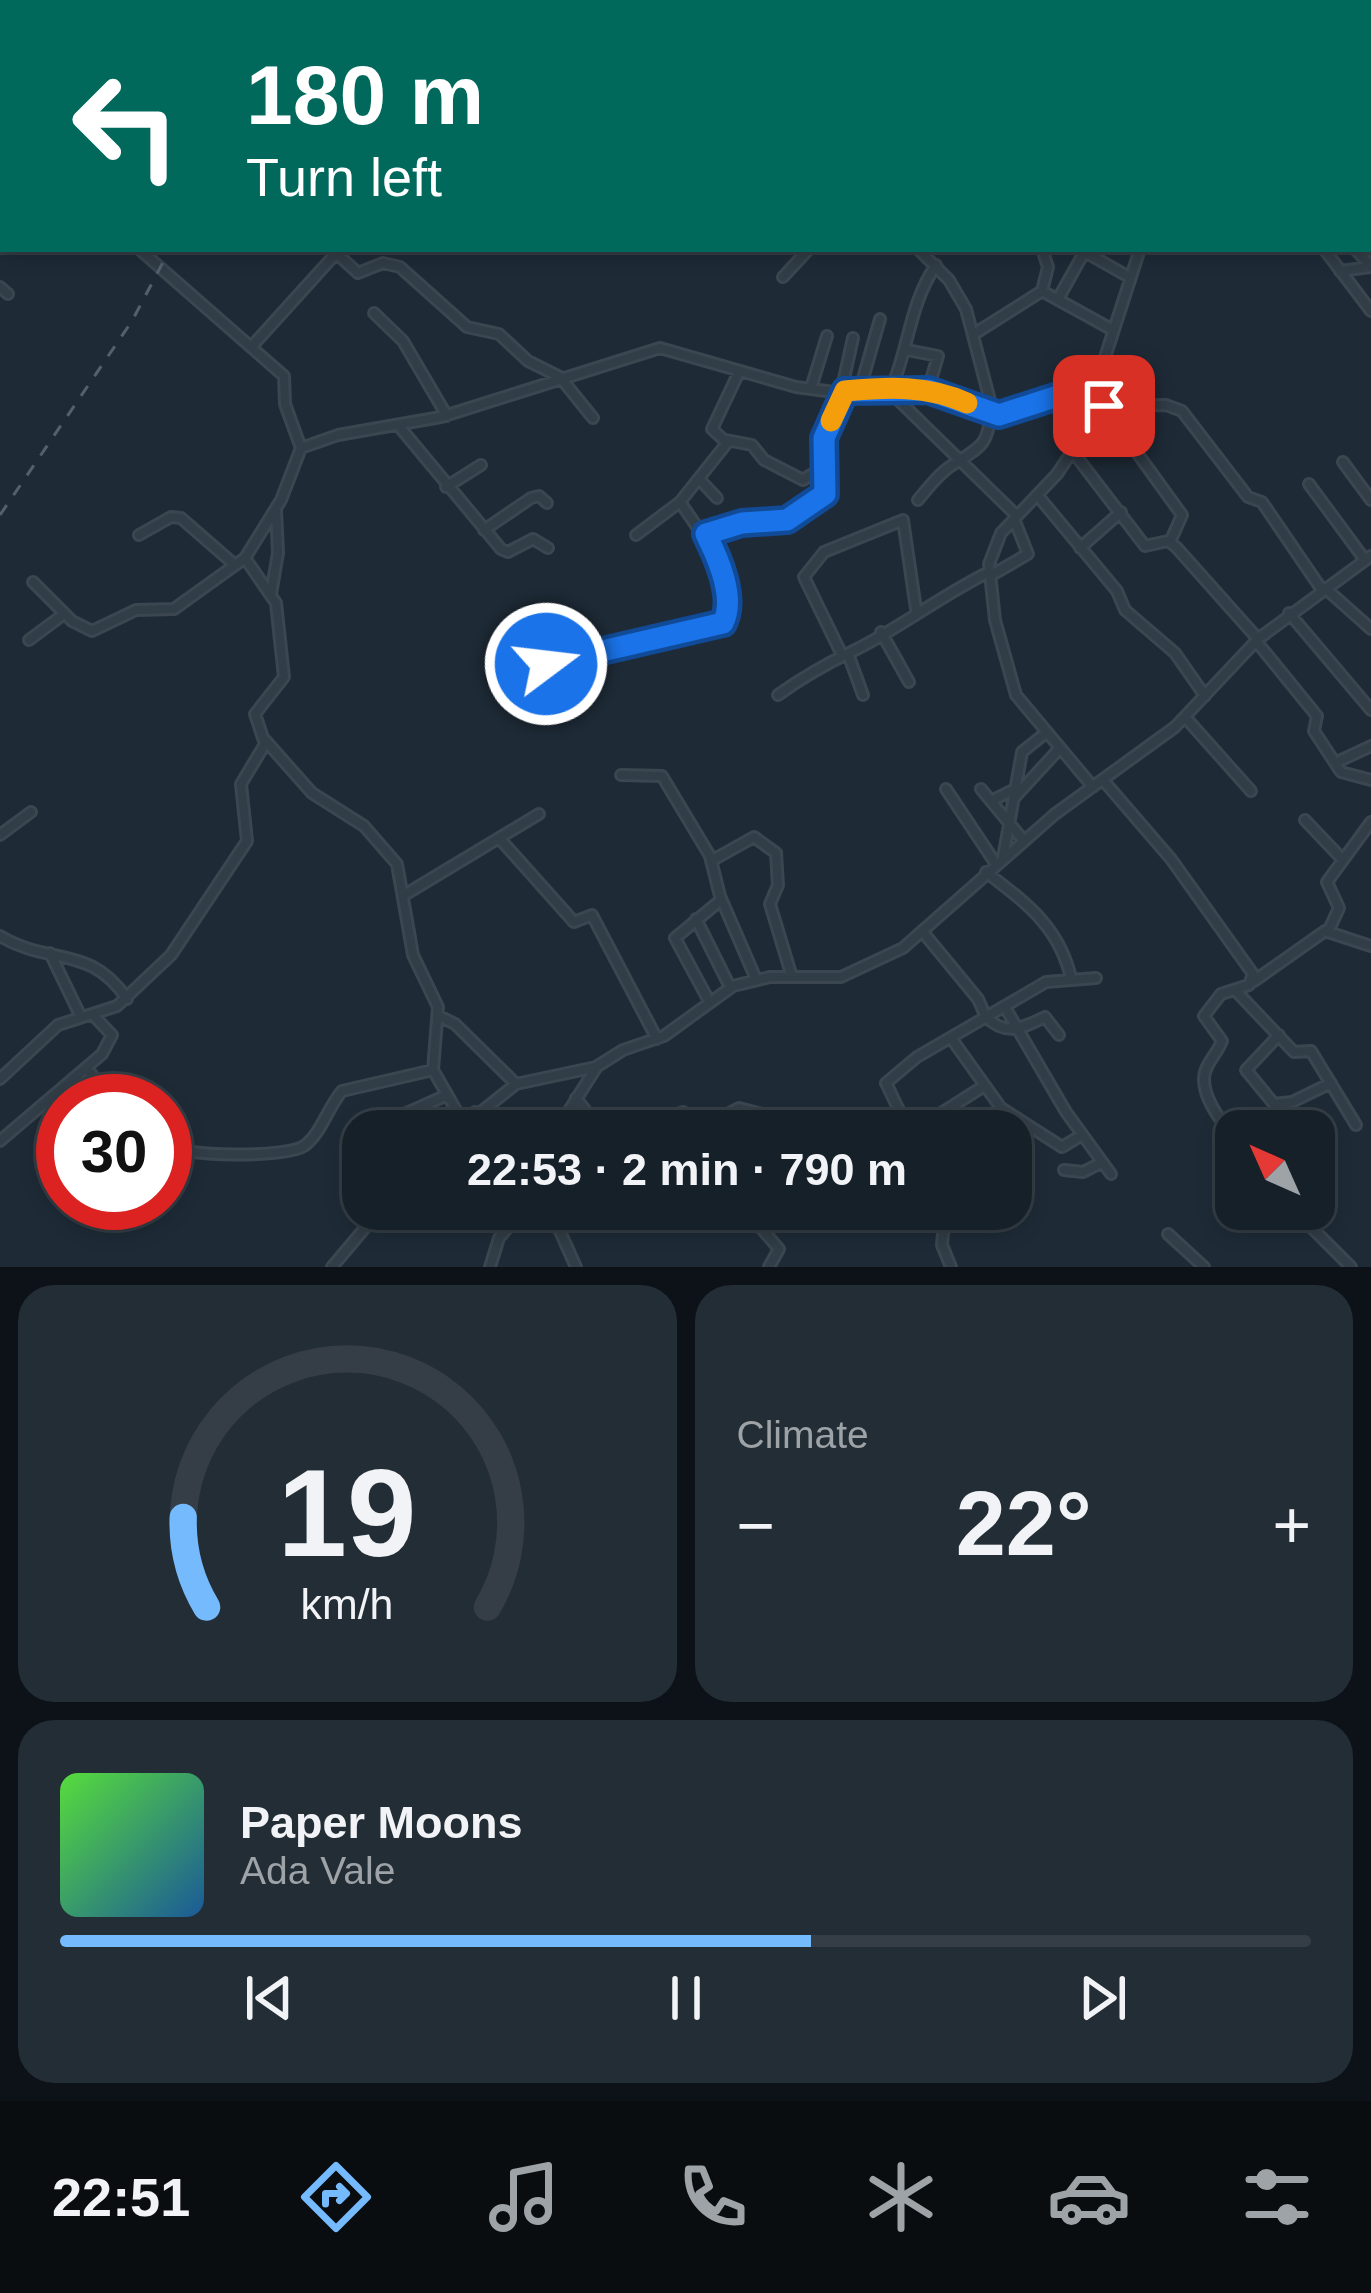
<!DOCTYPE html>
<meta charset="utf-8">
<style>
body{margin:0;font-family:Arial,sans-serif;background:#232d35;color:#f1f3f6;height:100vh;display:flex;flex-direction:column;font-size:45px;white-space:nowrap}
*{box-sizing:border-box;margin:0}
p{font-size:39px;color:#9ea3a8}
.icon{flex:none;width:66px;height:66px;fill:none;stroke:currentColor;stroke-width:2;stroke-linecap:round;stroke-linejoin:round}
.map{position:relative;height:1267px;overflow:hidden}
.panel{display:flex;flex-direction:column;gap:18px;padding:18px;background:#0c1217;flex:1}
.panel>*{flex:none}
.guide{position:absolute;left:0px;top:0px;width:1371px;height:252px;box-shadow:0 6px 18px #0003,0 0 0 3px #353e46;background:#00695c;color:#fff;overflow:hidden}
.needle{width:78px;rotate:315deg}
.buttons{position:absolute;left:1215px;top:1110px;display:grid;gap:24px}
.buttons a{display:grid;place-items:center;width:120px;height:120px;border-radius:24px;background:#162029;box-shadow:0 6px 18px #0003,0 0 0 3px #353e46;font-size:60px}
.speed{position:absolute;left:36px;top:1074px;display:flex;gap:24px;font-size:60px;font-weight:700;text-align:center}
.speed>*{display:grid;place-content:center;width:156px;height:156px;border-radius:50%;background:#162029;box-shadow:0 6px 18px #0003,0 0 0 3px #353e46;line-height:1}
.speed .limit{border:18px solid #d22;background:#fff;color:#111}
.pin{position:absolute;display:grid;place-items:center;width:102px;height:102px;color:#fff;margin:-51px;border-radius:24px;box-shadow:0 6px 18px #0006}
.me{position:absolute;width:132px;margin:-66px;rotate:75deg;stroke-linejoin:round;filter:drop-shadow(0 0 9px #0008)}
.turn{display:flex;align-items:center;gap:42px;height:252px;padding:0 48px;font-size:54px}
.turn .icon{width:156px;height:156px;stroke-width:2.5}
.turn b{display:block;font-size:84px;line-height:102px}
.big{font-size:90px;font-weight:700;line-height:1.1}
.panel .widget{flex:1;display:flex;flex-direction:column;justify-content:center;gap:18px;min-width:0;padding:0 42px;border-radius:36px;background:#232d35}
.panel .dial{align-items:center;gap:0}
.dial svg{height:312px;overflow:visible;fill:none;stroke:#353e46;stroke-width:7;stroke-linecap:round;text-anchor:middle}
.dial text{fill:#f1f3f6;stroke:none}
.song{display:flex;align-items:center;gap:36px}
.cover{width:144px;height:144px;border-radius:18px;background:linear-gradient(135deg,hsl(110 70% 55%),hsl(210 70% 35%))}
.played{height:12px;border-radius:6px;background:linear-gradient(90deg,#76bafe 60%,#353e46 60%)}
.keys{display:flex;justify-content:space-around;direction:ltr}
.heat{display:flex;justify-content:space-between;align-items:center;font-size:66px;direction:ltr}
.panel .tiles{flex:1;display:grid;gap:18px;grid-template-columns:1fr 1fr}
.widget:last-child{grid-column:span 2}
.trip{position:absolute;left:342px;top:1110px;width:690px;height:120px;border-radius:36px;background:#162029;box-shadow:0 6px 18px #0003,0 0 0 3px #353e46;font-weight:700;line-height:120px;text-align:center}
.dock{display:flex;height:192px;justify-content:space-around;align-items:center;background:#090d10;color:#9ea3a8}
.dock .icon{width:84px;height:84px}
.dock .active{color:#76bafe}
.dock b{font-size:54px;color:#f1f3f6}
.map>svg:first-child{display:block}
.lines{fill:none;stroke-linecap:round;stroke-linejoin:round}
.street-casing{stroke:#3b4650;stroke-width:14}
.street{stroke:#313d47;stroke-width:8}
.rail{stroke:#53616f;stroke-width:3;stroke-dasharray:12 12;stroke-linecap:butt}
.route-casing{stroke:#114b97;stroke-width:30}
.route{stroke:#1a73e8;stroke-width:21}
.slow{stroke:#f59e0b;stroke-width:21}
</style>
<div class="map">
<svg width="1371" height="1267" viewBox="0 0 1371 1267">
<rect width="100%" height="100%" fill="#1e2b37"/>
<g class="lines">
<g class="street-casing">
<path id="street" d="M70,0L71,3
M511,0V3
M531,0L538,3
M1303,0L1304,3
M381,3L382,0
M1243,3L1244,0
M1368,185L1371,186
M0,223L3,221
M918,249L949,280L966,309L993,412L1064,394L1101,403L1182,515L1170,542
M1324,249L1371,311
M1355,249L1370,265
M1085,252L1129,277
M336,253L358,273L383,263L400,267L467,327L499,334L528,361L560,377L593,418
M1340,271L1371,267
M783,277L809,249
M0,287L8,294
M1042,291L1048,267L1042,249
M1058,299L1086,249
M374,313L403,341L447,416
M974,334L1042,291L1113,330
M253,345L340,249
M907,350L938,356L928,390
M892,387C909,346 910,303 936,265
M811,388L827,336
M886,388L1017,516
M860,389L880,319
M841,392L853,338
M1105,406L1166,405L1182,411L1248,497L1262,502L1322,590
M398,425L501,549L508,552L533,539L548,548
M726,440L752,445L764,460L803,480L825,466
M301,448L338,435L441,417L660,348L796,387L834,392L928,390L993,412
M1073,452L1145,546L1168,541L1176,547L1258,639
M1343,462L1371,500
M699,479L717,498
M1309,484L1365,560
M446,487L481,465
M1038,496L1117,591L1125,610L1175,653L1205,696
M918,500C928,488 940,472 954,464C980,447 988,446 991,412
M484,530L531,498L539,496L547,503
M706,534C737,523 756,530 780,523C850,501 814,477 824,436C828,421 838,406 845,392
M139,535L171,517L181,518L235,565
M636,535L680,502
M1080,548L1121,512
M990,576L1028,554L1014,519
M33,582L72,621L92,631L136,610L174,609L245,558
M1325,588L1371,629
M271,594L278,553L276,510
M1289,613L1371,710
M881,632L909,682
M29,640L64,614
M1256,641L1317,716L1314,731L1341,772L1371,780
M848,654L863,695
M842,655L804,577L824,552L903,520L916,609
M546,664L713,628L728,618L717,556L680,502L727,443L712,429L739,372
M778,695C803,677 824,665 851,652C897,630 940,596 989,572
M1185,717L1251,791
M265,740L312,793L364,826L397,864L413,955L438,1007L433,1070L464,1124
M1337,762L1371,746
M621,775L662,776L710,856L720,896L756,979
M1103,780L1171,859L1253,974L1249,985L1221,994L1204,1016L1222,1041C1218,1051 1212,1057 1207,1067C1195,1090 1222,1123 1236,1140
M1093,787L1016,695L995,620L989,564L1001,533L1057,474L1077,444L1140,249
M946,789L996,864
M981,789L1024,841
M1014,798L1060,748
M991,801L1013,790
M1305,820L1343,860
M0,835L31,812
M499,838L574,922L592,915L657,1039
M1003,858L1022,752L1047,732
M711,861L754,837L776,853L778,885L770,904L792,977
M986,872C1026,903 1059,926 1071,978
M406,894L539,814
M696,919L730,987
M1328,932L1339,908L1327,882L1371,822
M0,936C50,966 90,944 127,999
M50,953L80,1015
M1254,981L1325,931L1371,946
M1235,990L1294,1052L1311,1051L1356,1125
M709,1001L675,938L721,900
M1006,1009L1066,1112L1111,1174
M439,1016L455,1024L516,1084
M1059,1035L1045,1017C1022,1028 1007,1037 986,1017L1046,982L1096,978
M1279,1035L1246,1070L1274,1104L1292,1102L1331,1083
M951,1038L1001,1108L1062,1147L1082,1135
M87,1069L115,1101
M0,1079L58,1025L117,1006L171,955L247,841L241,784L265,744L255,714L284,677L276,603L245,558L281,500L301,448L285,404L284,376L139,249
M576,1098L601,1131
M475,1112L492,1131
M378,1126L447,1095
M457,1131L516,1084L596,1067L623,1050L664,1036L733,986L770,977H841L903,948L1055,814L1175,727L1258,639L1371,556
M556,1131L596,1068
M637,1131L683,1112L709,1124L739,1108L828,1131
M872,1131L902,1119
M909,1131L886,1083L917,1057L986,1017L978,999L922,931
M913,1131L984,1086
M0,1141L102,1054L112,1035L92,1014
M165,1145C182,1157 286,1158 304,1146C321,1134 328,1107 342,1091L433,1070
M1064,1170L1083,1172L1101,1163
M550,1209L576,1267
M745,1209L779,1249L769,1267
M945,1209L942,1245L951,1267
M1293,1209L1351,1267
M722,1220L744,1209
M1168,1234L1204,1267
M332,1267L381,1209
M490,1267L499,1238L524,1209"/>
</g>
<use href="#street" class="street"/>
<path class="rail" d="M259,3L260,0
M0,515L132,321L170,249"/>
</g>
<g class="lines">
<g class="route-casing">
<path id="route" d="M546,664L723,623C736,598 718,558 706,534L742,523L787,520L825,494L824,438L845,391L928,390L999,415L1064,394L1104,406"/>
</g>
<use href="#route" class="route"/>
<path class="slow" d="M831,421L845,391C889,387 926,385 967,403"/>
</g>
</svg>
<div class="buttons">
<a><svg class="needle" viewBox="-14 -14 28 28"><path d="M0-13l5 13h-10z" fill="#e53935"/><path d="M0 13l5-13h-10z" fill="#9ea3a8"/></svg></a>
</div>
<div class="speed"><div class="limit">30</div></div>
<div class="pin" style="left:1104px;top:406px;background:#d93025"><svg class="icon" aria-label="arrive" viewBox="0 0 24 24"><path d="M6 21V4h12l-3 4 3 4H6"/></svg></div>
<svg class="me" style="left:546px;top:664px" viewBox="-20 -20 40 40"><circle r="17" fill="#1a73e8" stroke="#fff" stroke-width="3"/><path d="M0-11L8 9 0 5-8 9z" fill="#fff"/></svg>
<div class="trip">22:53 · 2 min · 790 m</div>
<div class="guide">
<div class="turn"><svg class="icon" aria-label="left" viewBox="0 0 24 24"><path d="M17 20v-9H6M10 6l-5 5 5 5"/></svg><div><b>180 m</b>Turn left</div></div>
</div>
</div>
<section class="panel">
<div class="tiles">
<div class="widget dial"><svg viewBox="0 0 100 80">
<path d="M14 69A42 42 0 1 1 86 69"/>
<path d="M14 69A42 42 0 0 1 8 46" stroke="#76bafe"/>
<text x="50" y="56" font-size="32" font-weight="700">19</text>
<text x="50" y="72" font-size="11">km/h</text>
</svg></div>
<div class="widget"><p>Climate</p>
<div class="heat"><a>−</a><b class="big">22°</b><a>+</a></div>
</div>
<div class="widget">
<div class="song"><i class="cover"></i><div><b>Paper Moons</b><p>Ada Vale</p></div></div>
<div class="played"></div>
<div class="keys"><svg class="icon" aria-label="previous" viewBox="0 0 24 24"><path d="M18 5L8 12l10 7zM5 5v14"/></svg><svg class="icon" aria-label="pause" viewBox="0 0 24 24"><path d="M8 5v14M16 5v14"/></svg><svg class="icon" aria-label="next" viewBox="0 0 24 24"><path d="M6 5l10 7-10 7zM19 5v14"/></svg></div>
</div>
</div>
</section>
<nav class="dock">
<b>22:51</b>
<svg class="icon active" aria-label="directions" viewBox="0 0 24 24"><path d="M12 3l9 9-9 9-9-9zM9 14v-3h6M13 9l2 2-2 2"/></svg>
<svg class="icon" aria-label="music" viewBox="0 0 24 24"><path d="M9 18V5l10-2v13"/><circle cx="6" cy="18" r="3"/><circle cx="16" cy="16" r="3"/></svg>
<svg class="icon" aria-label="phone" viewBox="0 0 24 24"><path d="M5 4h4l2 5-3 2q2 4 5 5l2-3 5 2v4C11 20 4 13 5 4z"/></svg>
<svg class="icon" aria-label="climate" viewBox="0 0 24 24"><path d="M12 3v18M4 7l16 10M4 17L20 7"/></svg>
<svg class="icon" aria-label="car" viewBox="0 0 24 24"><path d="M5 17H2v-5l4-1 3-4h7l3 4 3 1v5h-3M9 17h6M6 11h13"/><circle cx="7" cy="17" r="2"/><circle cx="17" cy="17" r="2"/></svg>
<svg class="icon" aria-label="filters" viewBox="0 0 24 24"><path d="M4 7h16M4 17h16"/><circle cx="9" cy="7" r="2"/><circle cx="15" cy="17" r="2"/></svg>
</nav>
